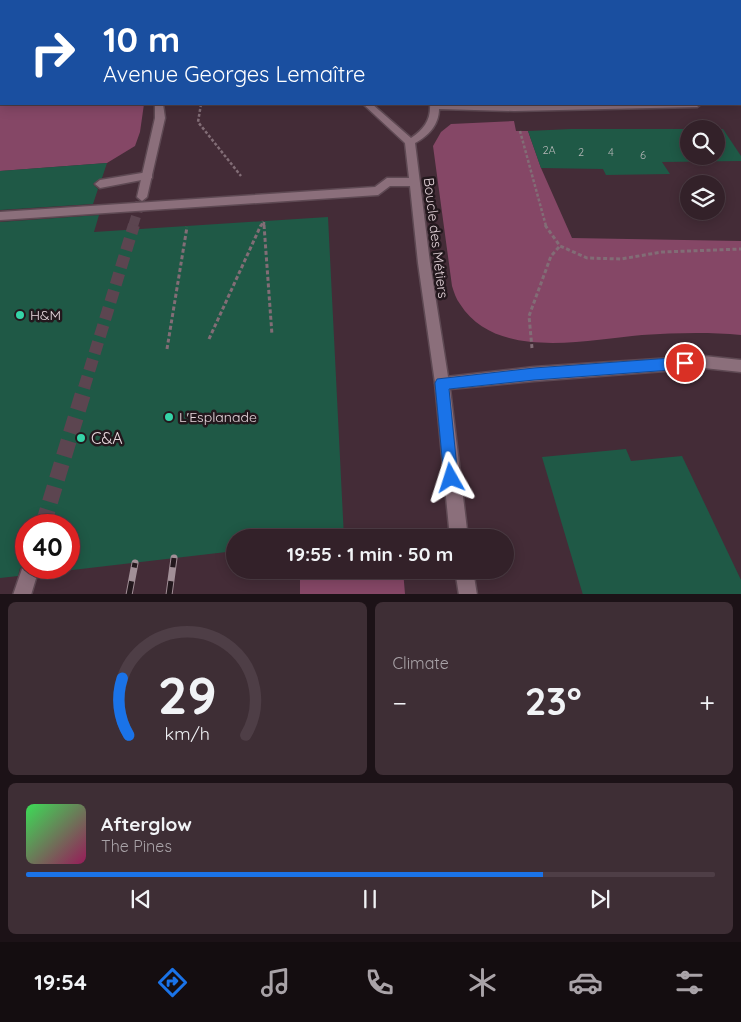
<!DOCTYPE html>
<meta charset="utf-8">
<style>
body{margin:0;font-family:Quicksand,sans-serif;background:#3e2e35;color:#f1f3f6;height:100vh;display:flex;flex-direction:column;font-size:19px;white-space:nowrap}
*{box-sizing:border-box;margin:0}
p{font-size:16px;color:#a9a3a8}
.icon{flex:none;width:28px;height:28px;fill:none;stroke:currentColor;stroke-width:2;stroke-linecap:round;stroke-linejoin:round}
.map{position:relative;height:594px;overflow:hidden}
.panel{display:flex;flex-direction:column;gap:8px;padding:8px;background:#1c1217;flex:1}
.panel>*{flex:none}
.hud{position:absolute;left:0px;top:0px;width:741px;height:105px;box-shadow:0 2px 12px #0003,0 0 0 1px #4e3e46;background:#1a4fa0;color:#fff;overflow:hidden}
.buttons{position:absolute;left:680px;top:120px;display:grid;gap:10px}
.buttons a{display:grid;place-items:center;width:45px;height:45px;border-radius:50%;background:#332129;box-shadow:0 2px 12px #0003,0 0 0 1px #4e3e46;font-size:25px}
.speed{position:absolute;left:15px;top:514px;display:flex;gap:10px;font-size:25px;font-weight:700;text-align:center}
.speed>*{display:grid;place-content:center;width:65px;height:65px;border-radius:50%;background:#332129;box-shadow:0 2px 12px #0003,0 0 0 1px #4e3e46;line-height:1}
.speed .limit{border:8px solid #d22;background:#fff;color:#111}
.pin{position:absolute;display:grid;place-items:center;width:42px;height:42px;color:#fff;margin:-21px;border:2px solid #fff;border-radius:50%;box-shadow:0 1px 5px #0007}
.me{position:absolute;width:55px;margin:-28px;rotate:354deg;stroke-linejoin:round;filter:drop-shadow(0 0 4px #0008)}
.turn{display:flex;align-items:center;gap:18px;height:105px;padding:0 20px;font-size:22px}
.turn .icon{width:65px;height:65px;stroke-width:2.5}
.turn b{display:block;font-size:35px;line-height:42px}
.big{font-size:38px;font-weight:700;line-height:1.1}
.panel .widget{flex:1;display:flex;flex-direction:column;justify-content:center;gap:8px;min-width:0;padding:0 18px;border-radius:8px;background:#3e2e35}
.panel .dial{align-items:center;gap:0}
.dial svg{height:130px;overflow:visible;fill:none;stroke:#4e3e46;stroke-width:7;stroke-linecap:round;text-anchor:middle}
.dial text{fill:#f1f3f6;stroke:none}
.song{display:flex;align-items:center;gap:15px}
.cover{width:60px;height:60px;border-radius:8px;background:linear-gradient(135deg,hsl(130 70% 55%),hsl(330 70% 35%))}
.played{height:5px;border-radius:2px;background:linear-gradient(90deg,#1a73e8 75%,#4e3e46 75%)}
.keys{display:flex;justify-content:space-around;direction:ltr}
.heat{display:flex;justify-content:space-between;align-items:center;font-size:28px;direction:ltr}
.panel .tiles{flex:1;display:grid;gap:8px;grid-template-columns:1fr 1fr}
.widget:last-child{grid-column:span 2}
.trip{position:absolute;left:226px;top:529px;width:288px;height:50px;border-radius:25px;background:#332129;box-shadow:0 2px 12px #0003,0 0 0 1px #4e3e46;font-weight:700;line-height:50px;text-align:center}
.tab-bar{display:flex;height:80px;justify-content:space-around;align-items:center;background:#140d10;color:#a9a3a8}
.tab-bar .icon{width:35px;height:35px}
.tab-bar .selected{color:#1a73e8}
.tab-bar b{font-size:22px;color:#f1f3f6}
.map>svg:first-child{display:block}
.green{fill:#854766}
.building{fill:#1f5946}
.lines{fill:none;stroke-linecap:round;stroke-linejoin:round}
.secondary-tunnel-far2{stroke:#5c4550;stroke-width:10;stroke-dasharray:10 5;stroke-linecap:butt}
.secondary-tunnel-far1{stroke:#5c4550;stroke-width:12;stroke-dasharray:12 6;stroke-linecap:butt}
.secondary-tunnel{stroke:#5c4550;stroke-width:16;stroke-dasharray:16 8;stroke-linecap:butt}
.lane-casing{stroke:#5e4953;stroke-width:3}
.street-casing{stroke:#5e4953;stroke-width:3}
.secondary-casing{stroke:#5e4953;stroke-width:3}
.path-far2{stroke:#826d76;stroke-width:2;stroke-dasharray:2.5 1;stroke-linecap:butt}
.path-far1{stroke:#826d76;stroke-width:2.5;stroke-dasharray:3 2;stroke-linecap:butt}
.path{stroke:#826d76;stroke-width:3;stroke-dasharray:4 2.5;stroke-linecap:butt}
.lane{fill:#8b6f7b;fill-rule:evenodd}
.street{fill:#8b6f7b;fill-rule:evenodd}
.secondary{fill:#8b6f7b;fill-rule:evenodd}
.rail-casing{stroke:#a28f97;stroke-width:7}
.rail{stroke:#23181d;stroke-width:5;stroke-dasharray:14;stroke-linecap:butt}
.route{fill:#1a73e8;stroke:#114b97}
.poi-dot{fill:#35d4a7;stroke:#23181d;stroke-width:2}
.labels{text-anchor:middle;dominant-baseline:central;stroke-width:5;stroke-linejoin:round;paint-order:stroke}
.number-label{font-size:11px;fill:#b4b6b6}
.street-label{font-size:14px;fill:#e5d5db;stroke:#23181d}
.poi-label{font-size:14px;fill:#e5d5db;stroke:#23181d;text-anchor:start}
.near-poi-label{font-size:16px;fill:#e5d5db;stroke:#23181d;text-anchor:start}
</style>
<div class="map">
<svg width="741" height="595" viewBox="0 0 741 595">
<rect width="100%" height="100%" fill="#442c37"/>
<path class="green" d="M0,0L112,1H1V104H144L140,132L135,146L107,163L0,171Z
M514,121L516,131H528L541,168L572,238L741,241V335C708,332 675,333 642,335C586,340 496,361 460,304C456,299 454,292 452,286L433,146L441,132L451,124Z
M300,570H403L405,594H300Z"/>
<path class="building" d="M571,129H689V156H716L715,129H723L741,156V161L662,162L670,174L606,175L603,169L541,168L528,131Z
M107,163L102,178L93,184L98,189L93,204L0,210V171Z
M99,215L94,232L328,217L344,538H235V551L38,574L35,568H69V525H26V565L20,568L18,576L0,578V222Z
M626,449L631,461L682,456L741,580V595H583L542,457Z"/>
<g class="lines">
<path class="secondary-tunnel-far2" d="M133,226L142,197"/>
<path class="secondary-tunnel-far1" d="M84,388L134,225"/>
<path class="secondary-tunnel" d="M43,525L85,387"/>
<g class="lane-casing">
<path id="lane" d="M187,0H193V1H187Z
M148,172L152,174V178L100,188L95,184L100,180Z"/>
</g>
<g class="street-casing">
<path id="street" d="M250,0H257V1H250Z
M391,0H397V1H391Z
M565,0H571V1H565Z
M689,0H696V1H689Z
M363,104H372L411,138C424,129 431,120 430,104L514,105L701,104L697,107L514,111L439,109C439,125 428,136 415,143L430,263L449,383L447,388L442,390L437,388L435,383L418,263L410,186H390L378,195L0,220V212L375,187L387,178H409L405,143Z"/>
</g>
<g class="secondary-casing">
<path id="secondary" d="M120,0H127V1H120Z
M155,104H163L165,118L147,197L142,201L137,197L155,118Z
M704,356L741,360V372L704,368L534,381L450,389L468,538H450L435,383L437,378L534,367Z
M26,567L34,569L37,575L31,595H13L22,569Z
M455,570H473L477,595H459Z"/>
</g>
<path class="path-far2" d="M360,0L362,1"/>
<path class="path-far1" d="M201,104L198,122L241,176
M520,131L546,226
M264,222V226
M261,226L263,221"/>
<path class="path" d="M264,225L272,335
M545,225L560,246L587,258L621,259L662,252L741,249
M209,339L261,225
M532,348L529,316L551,256L560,246
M167,349L187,227"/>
<use href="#lane" class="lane"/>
<use href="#street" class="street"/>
<use href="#secondary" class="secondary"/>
<g class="rail-casing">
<path id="rail" d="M129,595L135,563
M169,595L174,558"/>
</g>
<use href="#rail" class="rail"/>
</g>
<path class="route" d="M685,357L690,359L691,363L690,367L685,369L534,380L449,389L458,478L456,483L451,485L446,483L444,478L435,383L437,379L534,368Z"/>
<g class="poi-dot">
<circle cx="20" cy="315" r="5"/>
<circle cx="169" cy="417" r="5"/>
<circle cx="81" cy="438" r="5"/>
</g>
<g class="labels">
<g class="number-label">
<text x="549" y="150">2A</text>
<text x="581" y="152">2</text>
<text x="611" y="152">4</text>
<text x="643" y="155">6</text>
</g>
<g class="street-label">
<text transform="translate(436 238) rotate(83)">Boucle des Métiers</text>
</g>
<g class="poi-label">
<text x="30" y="315">H&amp;M</text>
<text x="179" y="417">L'Esplanade</text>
</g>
<g class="near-poi-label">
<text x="91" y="438">C&amp;A</text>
</g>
</g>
</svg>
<div class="buttons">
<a><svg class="icon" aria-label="search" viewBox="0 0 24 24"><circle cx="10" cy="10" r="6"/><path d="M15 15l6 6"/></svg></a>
<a><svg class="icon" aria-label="layers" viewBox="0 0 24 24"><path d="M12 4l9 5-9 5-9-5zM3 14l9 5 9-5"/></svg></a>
</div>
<div class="speed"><div class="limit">40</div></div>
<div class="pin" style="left:685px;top:363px;background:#d93025"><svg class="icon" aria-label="arrive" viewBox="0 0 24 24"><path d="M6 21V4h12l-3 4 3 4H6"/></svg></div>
<svg class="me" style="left:451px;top:478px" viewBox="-20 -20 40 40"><path d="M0-17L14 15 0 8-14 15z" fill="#1a73e8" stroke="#fff" stroke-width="4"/></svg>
<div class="trip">19:55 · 1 min · 50 m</div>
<div class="hud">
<div class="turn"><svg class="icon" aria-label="right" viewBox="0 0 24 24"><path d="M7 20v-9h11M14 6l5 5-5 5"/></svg><div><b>10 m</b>Avenue Georges Lemaître</div></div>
</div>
</div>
<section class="panel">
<div class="tiles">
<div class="widget dial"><svg viewBox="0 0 100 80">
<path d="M14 69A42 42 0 1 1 86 69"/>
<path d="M14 69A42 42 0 0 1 10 34" stroke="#1a73e8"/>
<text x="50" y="56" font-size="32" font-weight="700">29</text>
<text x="50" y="72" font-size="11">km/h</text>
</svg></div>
<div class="widget"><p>Climate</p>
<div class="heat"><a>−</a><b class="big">23°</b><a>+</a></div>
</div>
<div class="widget">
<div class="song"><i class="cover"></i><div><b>Afterglow</b><p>The Pines</p></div></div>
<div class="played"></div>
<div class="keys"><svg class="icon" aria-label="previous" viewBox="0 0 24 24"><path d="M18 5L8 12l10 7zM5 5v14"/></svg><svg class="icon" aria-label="pause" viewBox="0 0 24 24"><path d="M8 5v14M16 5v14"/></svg><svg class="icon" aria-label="next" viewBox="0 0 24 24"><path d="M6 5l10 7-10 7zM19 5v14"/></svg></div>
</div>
</div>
</section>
<nav class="tab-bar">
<b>19:54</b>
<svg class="icon selected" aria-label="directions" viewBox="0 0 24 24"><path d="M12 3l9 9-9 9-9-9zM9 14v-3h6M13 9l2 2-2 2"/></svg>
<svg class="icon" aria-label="music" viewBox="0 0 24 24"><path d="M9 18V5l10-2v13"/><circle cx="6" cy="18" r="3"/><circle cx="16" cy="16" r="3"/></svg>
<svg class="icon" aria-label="phone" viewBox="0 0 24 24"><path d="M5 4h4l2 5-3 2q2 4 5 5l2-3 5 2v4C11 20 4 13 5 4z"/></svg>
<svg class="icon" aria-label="climate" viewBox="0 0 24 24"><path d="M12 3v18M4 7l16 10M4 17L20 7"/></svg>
<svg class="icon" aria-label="car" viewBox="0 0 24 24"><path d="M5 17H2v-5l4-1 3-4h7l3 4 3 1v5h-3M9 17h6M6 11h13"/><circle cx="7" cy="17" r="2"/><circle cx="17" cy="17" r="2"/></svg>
<svg class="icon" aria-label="filters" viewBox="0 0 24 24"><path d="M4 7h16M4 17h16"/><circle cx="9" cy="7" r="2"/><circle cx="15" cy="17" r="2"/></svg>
</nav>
